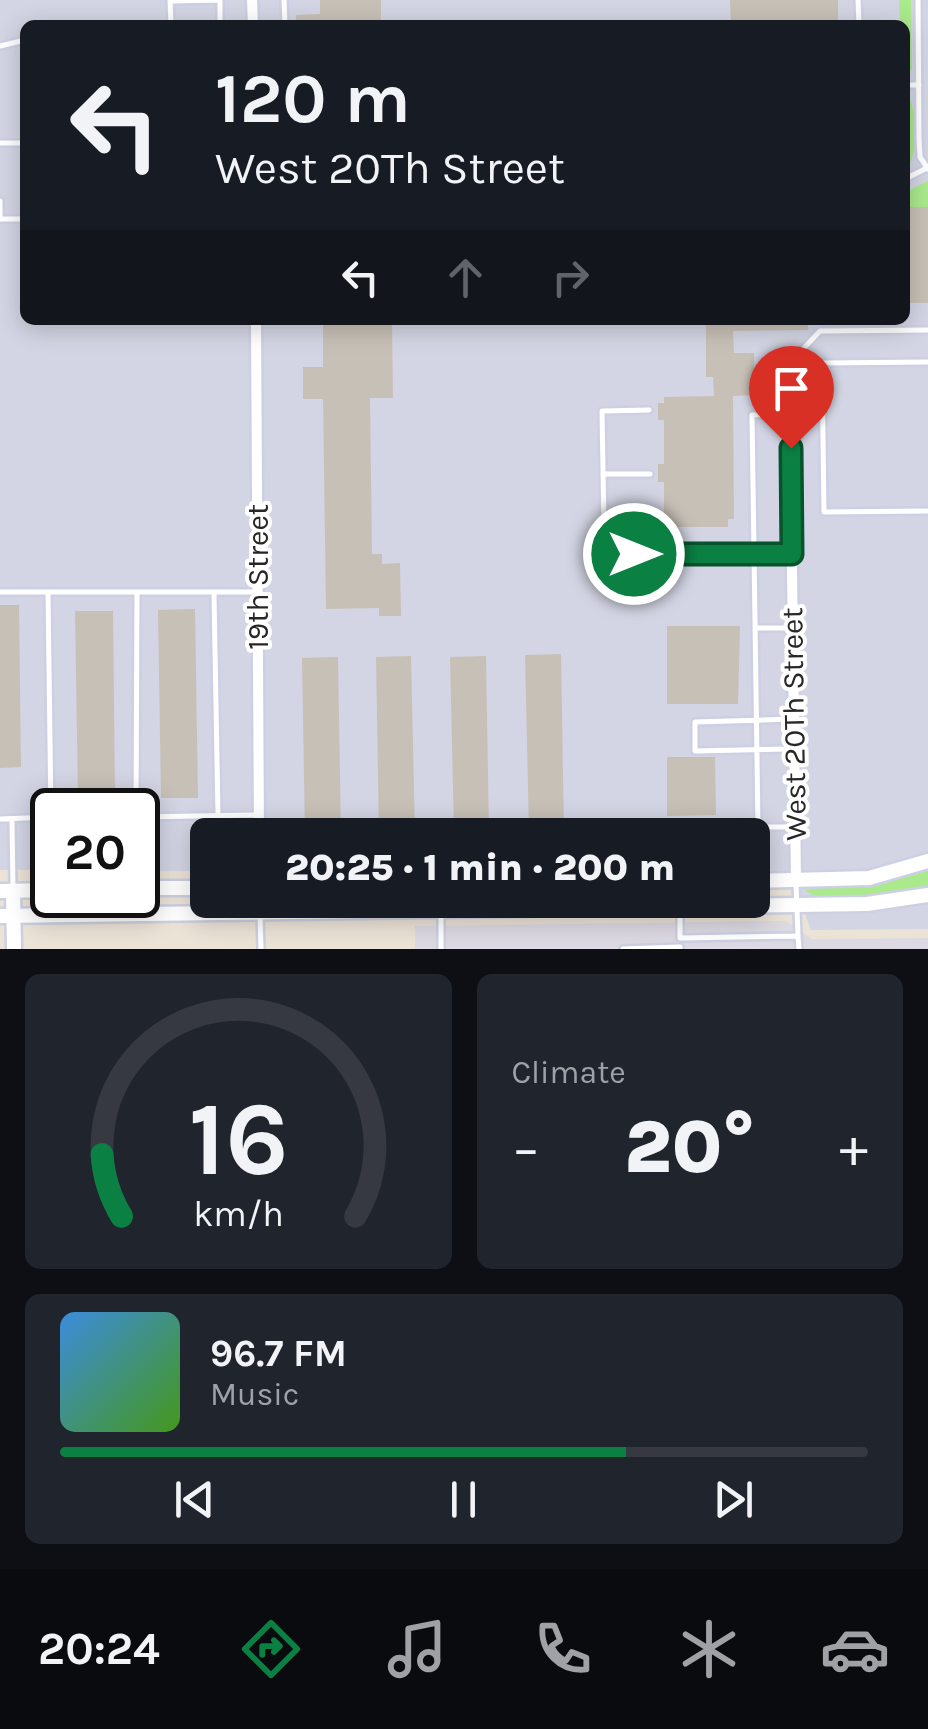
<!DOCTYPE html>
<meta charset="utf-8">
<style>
body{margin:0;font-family:Karla,sans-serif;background:#20242c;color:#f1f3f6;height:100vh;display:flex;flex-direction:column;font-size:38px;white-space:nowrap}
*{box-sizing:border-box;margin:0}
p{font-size:32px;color:#9ea1a6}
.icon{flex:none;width:55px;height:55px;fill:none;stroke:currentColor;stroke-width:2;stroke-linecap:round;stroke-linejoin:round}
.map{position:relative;height:949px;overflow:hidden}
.side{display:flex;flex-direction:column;gap:25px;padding:25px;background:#0d0f14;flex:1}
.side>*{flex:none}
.hud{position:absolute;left:20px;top:20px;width:890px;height:305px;border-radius:15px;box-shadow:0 5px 25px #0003;background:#171b24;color:#f1f3f6;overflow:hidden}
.speed{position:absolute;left:30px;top:788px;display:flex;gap:20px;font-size:50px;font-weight:700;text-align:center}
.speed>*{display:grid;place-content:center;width:130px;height:130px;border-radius:50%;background:#171b24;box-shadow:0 5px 25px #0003;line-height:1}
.speed .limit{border:5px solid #111;border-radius:15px;background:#fff;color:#111}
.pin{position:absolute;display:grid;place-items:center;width:85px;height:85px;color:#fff;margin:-102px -42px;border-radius:50% 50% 50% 0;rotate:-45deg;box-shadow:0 0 10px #0007}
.pin .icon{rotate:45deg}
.me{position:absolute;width:110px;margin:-55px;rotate:90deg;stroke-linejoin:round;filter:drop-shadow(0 0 8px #0008)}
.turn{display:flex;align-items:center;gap:35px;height:210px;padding:0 30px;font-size:45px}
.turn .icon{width:130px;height:130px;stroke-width:2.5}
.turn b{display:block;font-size:70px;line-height:85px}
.lanes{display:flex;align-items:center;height:95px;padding:0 30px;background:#0003;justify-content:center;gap:50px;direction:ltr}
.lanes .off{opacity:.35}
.big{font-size:75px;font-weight:800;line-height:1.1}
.side .card{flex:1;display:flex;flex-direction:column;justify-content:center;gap:15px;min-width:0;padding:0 35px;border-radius:15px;background:#20242c}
.side .dial{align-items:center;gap:0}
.dial svg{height:260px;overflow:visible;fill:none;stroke:#363941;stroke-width:7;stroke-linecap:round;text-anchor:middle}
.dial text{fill:#f1f3f6;stroke:none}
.song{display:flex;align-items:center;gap:30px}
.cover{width:120px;height:120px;border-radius:15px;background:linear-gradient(135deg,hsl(210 70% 55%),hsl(100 70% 35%))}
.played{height:10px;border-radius:5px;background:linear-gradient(90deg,#0b8043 70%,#363941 70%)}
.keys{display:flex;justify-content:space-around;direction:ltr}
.heat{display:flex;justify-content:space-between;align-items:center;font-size:55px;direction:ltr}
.side .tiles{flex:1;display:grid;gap:25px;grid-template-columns:1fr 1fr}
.card:last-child{grid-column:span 2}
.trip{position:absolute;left:190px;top:818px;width:580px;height:100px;border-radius:15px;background:#171b24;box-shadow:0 5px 25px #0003;font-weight:800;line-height:100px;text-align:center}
.tabs{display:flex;height:160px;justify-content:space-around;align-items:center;background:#090b0e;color:#9ea1a6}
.tabs .icon{width:70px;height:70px}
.tabs .active{color:#0b8043}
.tabs b{font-size:45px;color:#f1f3f6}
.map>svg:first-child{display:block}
.industrial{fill:#dcd9e3}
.airport{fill:#d3d5e4;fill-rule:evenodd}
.green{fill:#abe98d}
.building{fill:#c7c0b7}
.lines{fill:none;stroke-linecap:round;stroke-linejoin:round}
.lane-casing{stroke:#ccd0e2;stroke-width:10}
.street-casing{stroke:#ccd0e2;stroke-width:15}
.secondary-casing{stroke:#ccd0e2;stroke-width:19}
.lane{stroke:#fff;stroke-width:5}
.street{stroke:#fff;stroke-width:10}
.secondary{stroke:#fff;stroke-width:14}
.route-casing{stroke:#07532c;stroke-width:25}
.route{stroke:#0b8043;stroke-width:18}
.labels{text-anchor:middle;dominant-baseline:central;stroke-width:8;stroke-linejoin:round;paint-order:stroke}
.street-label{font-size:30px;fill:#272727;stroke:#fff}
</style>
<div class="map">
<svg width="928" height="949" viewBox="0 0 928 949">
<rect width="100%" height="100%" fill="#ece3d7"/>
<path class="industrial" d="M786,921L812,939L928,938V949H415V926Z"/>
<path class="airport" d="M0,0H928V929L811,930L789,872H753L752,835H208L207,871H138V810H52V870H0ZM25,25H905V320H25Z"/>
<path class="green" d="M899,0H911L912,69L905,79V25H900Z
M905,92C918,103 920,158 905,169Z
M928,181V207H905V192Z
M928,866V891C900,897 827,909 805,890L894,879Z"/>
<path class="building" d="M320,0H381V25H296V15L320,14Z
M730,0H838V25H731Z
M905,207H928V303H905Z
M323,320H392L393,398H370L372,554H382V564L400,563L401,616H379V608L326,609L323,399H303V367H323Z
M706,320H808V330L733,331L734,353H754L755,395L733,396L734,519H728V527H664V482H658V464H664V420H658V403H664V397L714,396L713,377H706Z
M0,605H19L21,767L0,768Z
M195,609L198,798H161L158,610Z
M75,611H113L115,797H78Z
M667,626H740L738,704H667Z
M561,654L564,832H529L525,655Z
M411,656L415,834L379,835L376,657Z
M486,656L489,833L454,834L450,657Z
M338,657L341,835H305L302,658Z
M667,757H715L716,815L667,816Z"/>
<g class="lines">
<g class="lane-casing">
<path id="lane" d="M170,0L171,25
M220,0V25
M284,0L285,25
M858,0L859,25
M918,0L919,139L920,157L928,169
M170,1L220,0
M0,46L25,40
M905,85H919
M0,143H25
M905,179L927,168
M0,201V219H25
M928,362L822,363L824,512L928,511
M790,363L820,331L928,330
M790,364V413L752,415L758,827H793
M790,364L822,363
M649,410L602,411L604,527L633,555L789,553
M603,474H650
M0,592H256
M48,592L51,817
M214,594L218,816
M756,628H790
M792,749L695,751V722L793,719
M136,810L137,593
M138,817L259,815
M0,819L52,817
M12,819L13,888
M680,908V937
M441,912V949
M260,914L261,949
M798,936L799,949
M680,938L798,936L796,884
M623,949L680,947"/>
</g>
<g class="street-casing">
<path id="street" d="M252,0L253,25
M256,320L259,835
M790,413L796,881"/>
</g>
<g class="secondary-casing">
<path id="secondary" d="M752,881L869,878L928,861
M138,888H208
M0,891L52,890
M13,891L14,949
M0,916L867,904L928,895"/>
</g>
<use href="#lane" class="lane"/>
<use href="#street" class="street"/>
<use href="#secondary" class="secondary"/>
</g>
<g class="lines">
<g class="route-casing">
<path id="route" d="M634,554H792L791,448"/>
</g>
<use href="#route" class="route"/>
</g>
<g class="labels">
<g class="street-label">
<text transform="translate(258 577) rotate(-90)">19th Street</text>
<text transform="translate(794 724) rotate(-91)">West 20Th Street</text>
</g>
</g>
</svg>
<div class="speed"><div class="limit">20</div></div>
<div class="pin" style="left:791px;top:448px;background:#d93025"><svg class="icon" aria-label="arrive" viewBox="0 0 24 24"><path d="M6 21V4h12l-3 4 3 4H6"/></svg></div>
<svg class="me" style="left:634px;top:554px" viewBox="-20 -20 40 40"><circle r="17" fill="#0b8043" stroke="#fff" stroke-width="3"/><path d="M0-11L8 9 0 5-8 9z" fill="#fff"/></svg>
<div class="trip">20:25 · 1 min · 200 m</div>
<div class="hud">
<div class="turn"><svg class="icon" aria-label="left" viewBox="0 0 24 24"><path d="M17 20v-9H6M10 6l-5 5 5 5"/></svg><div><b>120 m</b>West 20Th Street</div></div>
<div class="lanes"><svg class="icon" aria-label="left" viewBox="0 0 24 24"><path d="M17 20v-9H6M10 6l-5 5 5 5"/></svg><svg class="icon off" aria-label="ahead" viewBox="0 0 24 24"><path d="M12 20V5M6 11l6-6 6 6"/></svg><svg class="icon off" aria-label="right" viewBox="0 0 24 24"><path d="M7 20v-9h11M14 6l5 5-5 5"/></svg></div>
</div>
</div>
<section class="side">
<div class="tiles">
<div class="card dial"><svg viewBox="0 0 100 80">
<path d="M14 69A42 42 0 1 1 86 69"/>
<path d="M14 69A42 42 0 0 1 8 50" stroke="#0b8043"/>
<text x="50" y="56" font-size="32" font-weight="700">16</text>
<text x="50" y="72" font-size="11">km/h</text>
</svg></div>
<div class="card"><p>Climate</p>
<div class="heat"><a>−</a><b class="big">20°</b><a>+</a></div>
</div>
<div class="card">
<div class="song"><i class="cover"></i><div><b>96.7 FM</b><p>Music</p></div></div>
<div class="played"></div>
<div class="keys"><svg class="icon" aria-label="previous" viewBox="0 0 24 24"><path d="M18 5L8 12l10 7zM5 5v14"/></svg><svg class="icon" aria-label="pause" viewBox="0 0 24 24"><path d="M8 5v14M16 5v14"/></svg><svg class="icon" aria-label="next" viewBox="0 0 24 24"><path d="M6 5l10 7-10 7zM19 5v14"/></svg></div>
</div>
</div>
</section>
<nav class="tabs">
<b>20:24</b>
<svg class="icon active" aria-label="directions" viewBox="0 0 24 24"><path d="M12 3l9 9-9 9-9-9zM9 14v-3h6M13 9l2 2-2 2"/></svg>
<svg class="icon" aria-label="music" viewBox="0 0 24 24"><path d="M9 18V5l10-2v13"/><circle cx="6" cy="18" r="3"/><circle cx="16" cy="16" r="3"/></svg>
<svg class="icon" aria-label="phone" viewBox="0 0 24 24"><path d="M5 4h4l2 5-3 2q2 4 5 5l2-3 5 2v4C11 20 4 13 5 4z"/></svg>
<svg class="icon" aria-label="climate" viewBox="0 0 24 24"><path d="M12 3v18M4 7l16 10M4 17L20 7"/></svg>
<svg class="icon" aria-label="car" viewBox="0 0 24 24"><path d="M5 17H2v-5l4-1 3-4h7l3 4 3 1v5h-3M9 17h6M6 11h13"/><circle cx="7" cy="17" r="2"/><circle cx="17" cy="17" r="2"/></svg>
</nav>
